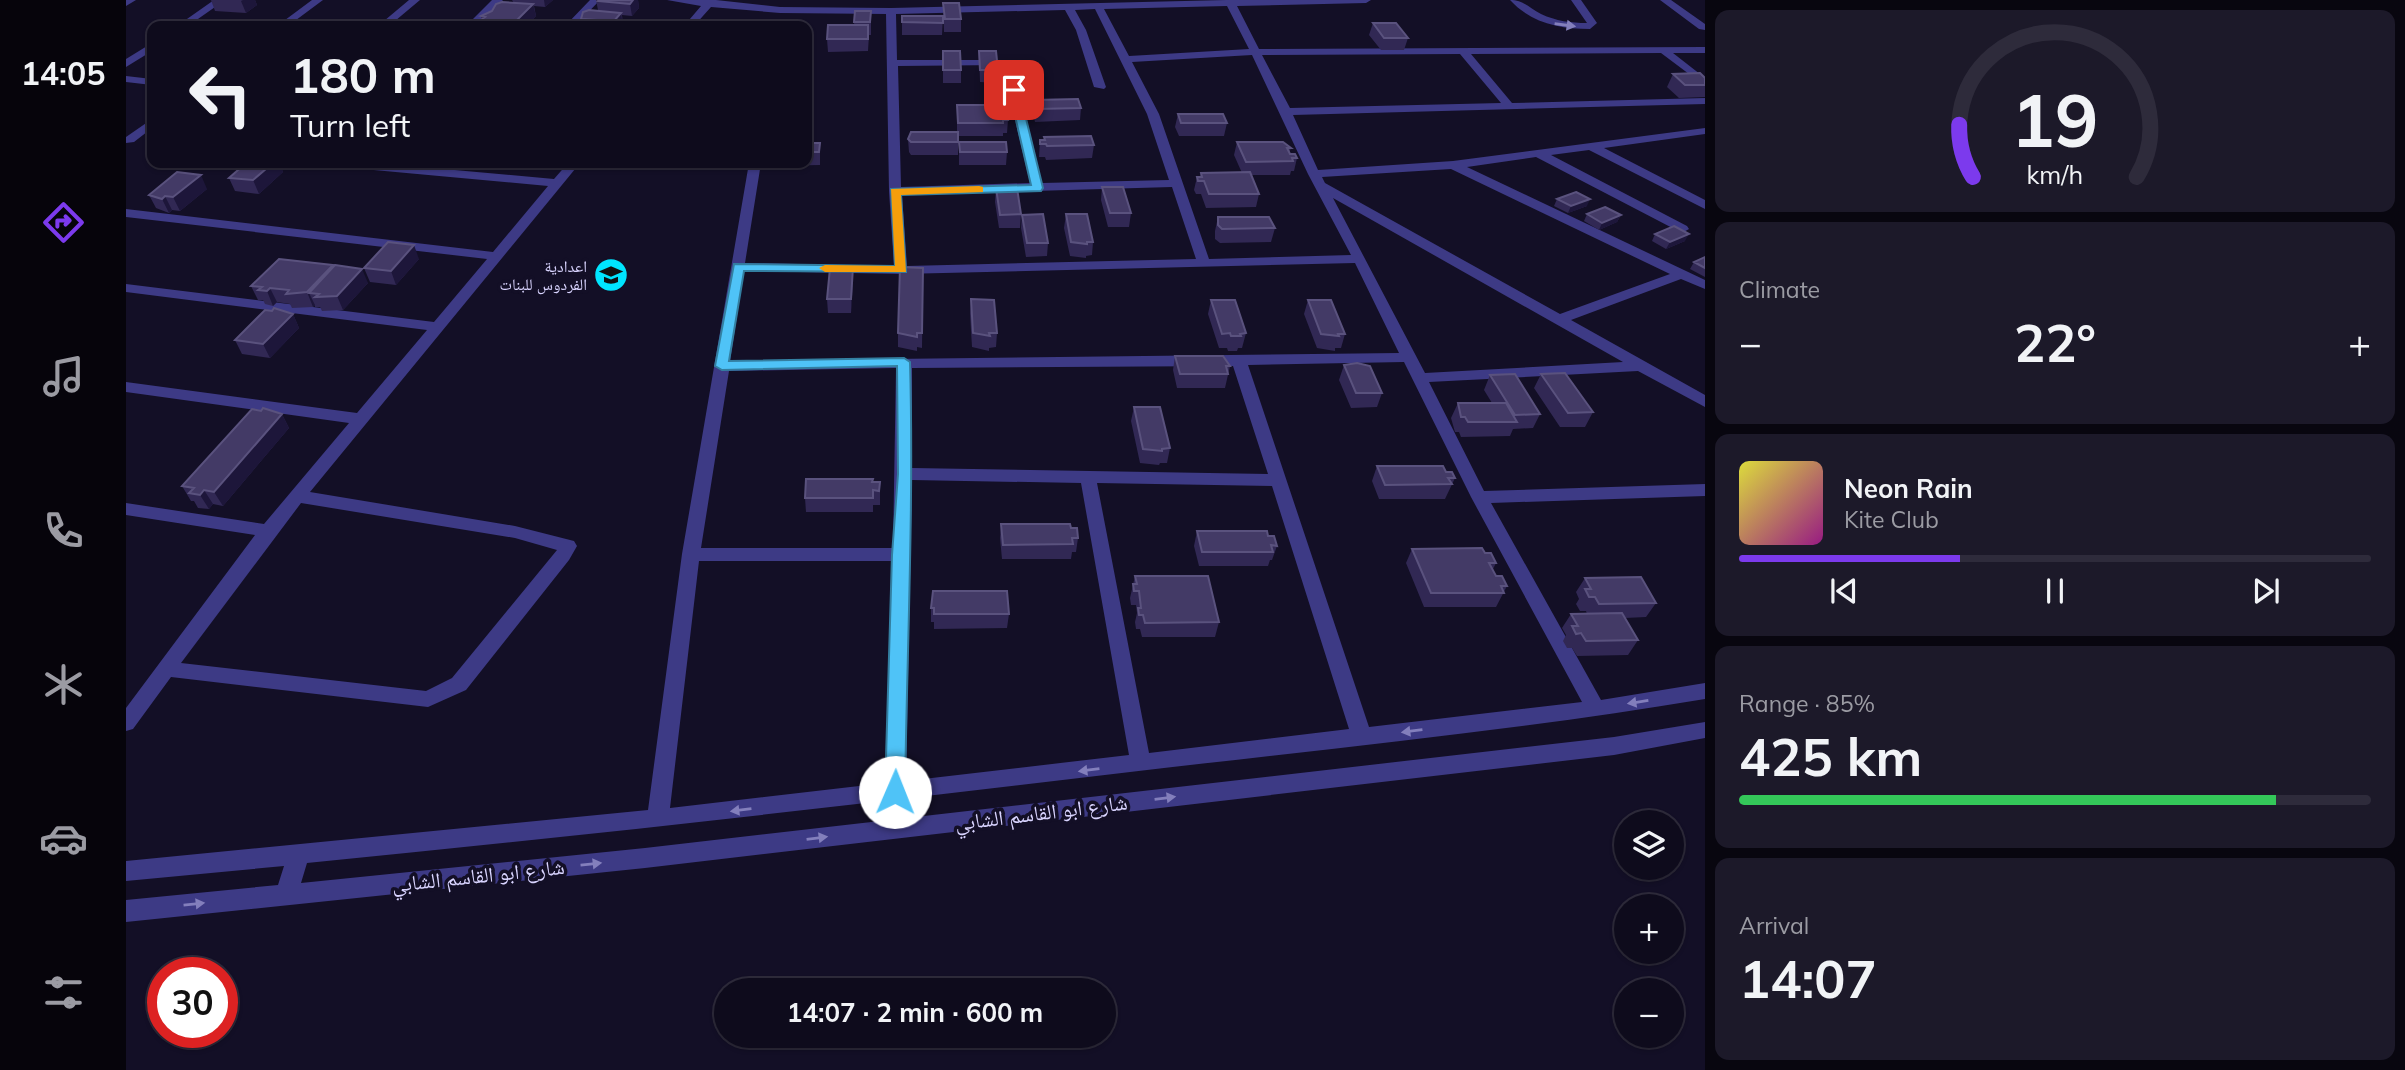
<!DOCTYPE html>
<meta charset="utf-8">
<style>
body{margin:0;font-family:Mulish,"Noto Naskh Arabic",sans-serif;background:#1c1929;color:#f1f3f6;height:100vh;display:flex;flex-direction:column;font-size:26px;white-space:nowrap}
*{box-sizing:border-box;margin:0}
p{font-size:23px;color:#9b9ba3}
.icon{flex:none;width:38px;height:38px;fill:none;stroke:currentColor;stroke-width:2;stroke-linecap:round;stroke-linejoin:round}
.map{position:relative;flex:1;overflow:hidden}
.drawer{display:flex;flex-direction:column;gap:10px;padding:10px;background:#08060f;width:700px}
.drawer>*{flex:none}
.top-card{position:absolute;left:21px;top:21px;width:665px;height:147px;border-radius:14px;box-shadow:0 2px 5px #0004,0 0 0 2px #2e2b3b;background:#0e0b1c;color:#f1f3f6;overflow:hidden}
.buttons{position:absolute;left:1488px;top:810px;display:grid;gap:14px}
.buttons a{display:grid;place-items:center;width:70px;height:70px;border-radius:50%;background:#0e0b1c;box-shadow:0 2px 5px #0004,0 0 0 2px #2e2b3b;font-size:35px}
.speed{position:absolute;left:21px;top:957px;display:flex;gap:14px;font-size:35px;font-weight:700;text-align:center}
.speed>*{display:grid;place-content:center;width:91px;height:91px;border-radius:50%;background:#0e0b1c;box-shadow:0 2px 5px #0004,0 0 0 2px #2e2b3b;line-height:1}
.speed .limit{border:10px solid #d22;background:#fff;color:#111}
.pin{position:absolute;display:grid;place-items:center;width:60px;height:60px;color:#fff;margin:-30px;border-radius:14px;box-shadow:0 4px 10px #0006}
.me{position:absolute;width:77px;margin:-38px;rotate:1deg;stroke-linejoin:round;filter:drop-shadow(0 0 5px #0008)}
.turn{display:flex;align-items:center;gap:24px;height:147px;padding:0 28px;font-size:32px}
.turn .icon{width:91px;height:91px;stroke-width:2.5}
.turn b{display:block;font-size:49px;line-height:60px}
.big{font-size:52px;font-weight:700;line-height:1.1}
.drawer .tile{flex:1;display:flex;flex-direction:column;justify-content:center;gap:10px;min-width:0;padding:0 24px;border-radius:14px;background:#1c1929}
.drawer .dial{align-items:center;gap:0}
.dial svg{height:182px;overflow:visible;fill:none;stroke:#2e2b3b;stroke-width:7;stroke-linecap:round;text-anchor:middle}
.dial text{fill:#f1f3f6;stroke:none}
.song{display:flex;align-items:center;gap:21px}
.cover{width:84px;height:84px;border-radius:10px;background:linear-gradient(135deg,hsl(60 70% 55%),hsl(310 70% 35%))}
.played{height:7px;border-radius:4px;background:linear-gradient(90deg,#7c3aed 35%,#2e2b3b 35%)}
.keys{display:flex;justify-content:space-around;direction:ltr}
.heat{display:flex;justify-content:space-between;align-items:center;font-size:38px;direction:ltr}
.charge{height:10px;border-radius:5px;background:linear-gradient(90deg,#34c759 85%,#2e2b3b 0)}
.trip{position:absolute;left:588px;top:978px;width:402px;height:70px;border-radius:35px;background:#0e0b1c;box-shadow:0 2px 5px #0004,0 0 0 2px #2e2b3b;font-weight:700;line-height:70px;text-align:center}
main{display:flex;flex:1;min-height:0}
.dock{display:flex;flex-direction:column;width:126px;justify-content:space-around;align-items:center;background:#06040b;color:#9b9ba3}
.dock .icon{width:49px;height:49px}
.dock .on{color:#7c3aed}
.dock b{font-size:32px;color:#f1f3f6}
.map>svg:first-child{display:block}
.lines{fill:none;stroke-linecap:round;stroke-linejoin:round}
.minor{fill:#3d3a85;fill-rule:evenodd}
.wall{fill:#312854}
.shaded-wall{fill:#1d163a}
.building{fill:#433a66;stroke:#5a527e;stroke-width:2}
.oneway{fill:#837fbc}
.route{fill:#4fc3f7;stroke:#337fa1;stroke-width:2}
.slow{fill:#f59e0b}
.labels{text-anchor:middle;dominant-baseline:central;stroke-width:7;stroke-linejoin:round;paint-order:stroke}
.far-poi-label{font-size:16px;fill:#d9d4ff;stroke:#130f26;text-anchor:end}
.near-street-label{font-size:21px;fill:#d9d4ff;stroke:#130f26}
</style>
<main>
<nav class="dock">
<b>14:05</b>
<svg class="icon on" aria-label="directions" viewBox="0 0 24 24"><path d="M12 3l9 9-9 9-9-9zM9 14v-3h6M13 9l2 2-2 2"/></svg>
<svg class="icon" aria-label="music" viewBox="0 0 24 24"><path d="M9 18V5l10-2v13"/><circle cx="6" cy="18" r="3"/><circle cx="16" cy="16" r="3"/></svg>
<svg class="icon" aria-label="phone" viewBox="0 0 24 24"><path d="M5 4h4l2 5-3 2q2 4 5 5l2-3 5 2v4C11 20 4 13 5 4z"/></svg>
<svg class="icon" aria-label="climate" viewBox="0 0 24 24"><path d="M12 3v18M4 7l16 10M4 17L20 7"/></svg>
<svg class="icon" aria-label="car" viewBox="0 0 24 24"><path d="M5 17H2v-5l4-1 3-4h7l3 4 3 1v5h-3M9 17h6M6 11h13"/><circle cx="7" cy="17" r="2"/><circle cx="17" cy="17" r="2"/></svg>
<svg class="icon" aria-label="filters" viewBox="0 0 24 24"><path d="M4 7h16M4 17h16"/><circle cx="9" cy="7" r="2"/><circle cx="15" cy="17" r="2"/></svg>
</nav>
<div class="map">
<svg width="1579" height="1070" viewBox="0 0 1579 1070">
<rect width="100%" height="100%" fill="#130f26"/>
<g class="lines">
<path class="minor" d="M0,0H10L0,6Z
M88,0H99L62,26H51Z
M186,0H197L162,26H151Z
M283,0H294L263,26H252Z
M366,0H377L351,26H340Z
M464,0H474L449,26H439Z
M541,0H590L654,7L765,8L1100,0H1245L1240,3L1111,6L1133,49L1579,47V53H1547L1579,78V86L1535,53L1345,54L1386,103L1579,98V104L1167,115L1192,170L1327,161L1579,128V134L1478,148L1579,200V209L1463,150L1425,155L1561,226L1563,229L1556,233L1410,157L1341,167L1579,280V289L1555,279L1445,320L1579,395V407L1512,371L1303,382L1358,491L1579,484V496L1365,503L1475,700L1579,683V699C1400,729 1219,747 1038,768C754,802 467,835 181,863L175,883L519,848L1488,737L1579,722V738L1488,755L519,868L0,922V900L152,885L158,866L0,881V861L522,810L556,554L623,163H635L619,263L768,266L763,191L760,14L654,13L585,7L568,26H558L575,6ZM1101,6L1123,49L1003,56L978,9ZM969,9L1021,114L1043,180L916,183L888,66L883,60H771L770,14L939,10L950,30L968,87L978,89L980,87L960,30L949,10ZM1334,54L1375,103L1164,108L1136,55ZM1126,55L1182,174L1225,255L1083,259L1033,114L1006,62ZM876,65L904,183L775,187L772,66ZM1325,169L1544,274L1434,314L1199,183L1196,177ZM1046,187L1070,259L781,266L776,195ZM1207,198L1497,362L1299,373ZM1229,263L1273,353L604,361L618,271L775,274ZM1278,362L1345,497L1456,702L1243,727L1122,365ZM1107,366L1142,474L786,468V368ZM768,368H770L767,548H575L603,371ZM786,480L955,483L1003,755L780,781ZM971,483L1146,486L1223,729L1023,753ZM573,561H767L759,783L544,808Z
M1384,0C1398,0 1403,8 1415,14C1430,21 1445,23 1461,23L1445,0H1455L1471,23L1464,29C1434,29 1405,23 1384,0Z
M1534,0H1545L1579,24V30L1573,29Z
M26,43V51L0,67V59Z
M0,76L26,79V85L0,82Z
M26,119V128L8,142L0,143V137Z
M209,163H251L428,179L442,163H454L184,492L389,526L448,541L451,546L443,560L340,690L302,707L45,677L7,729L0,731V708L129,535L0,515V503L138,524L223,423L0,392V382L231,413L301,330L0,292V284L308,322L361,259L0,217V209L367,252L422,186L215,167ZM175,503L389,538L431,550L326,678L300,691L55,663Z"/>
</g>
<path class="wall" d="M85,0H129L131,5L120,13L89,11Z
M386,0H427L419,7L408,6L410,16L400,26H346L355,19V16L388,3Z
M470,0H512L513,8L506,16L496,15L497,25L496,26H457L455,19L473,11L472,10Z
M817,3L835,19V32H818Z
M729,11H745V35H743L742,51L702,52L701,39L728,25Z
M776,16H817L816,35H776Z
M1247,23L1282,38L1278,50H1255L1243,35Z
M817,51L835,70V83H817Z
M853,51L872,70L871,83L854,82Z
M1547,74L1579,78V97L1553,98L1541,87Z
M908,100L955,108L954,120L909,122L907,113Z
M831,105L877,116L882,120L881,133H877V136H832V155H785L783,152L782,139L831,132Z
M1052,114L1101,123L1098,136H1053L1049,127Z
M918,137L968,145L966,158L920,160L919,157H913L914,140H918Z
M833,142L881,152L880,165H833Z
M1111,142L1165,148L1163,153L1171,158L1168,171H1165L1164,175H1125L1133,194L1130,207L1080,208L1075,194H1070L1068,190L1071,177H1074L1075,173H1116L1108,155Z
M681,143H694V165L647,166V163H681Z
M120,163H153L157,172L133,194L109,191L103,178Z
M976,187L1005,213L1003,227H982L975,200Z
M870,188L895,214L894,228H873L869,202Z
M81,189L54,211L46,210L43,213L30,208L23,195Z
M1431,199L1461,206L1442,213L1428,206Z
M940,214L967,242L966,255L960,256V258L944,256L938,228Z
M1461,214L1495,215L1491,222L1473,230L1458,221Z
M896,215L922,243L921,256L900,257L895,228Z
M1092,217L1149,228L1145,242L1094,243L1089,239V231Z
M1529,234L1559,241L1540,249L1526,241Z
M1579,257V277L1564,269L1568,262Z
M293,259L270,285L244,282L238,268Z
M208,267L242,283L217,310L196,311L194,307H189V305L187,307L166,308L164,304L151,302L147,306L139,304L137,300H132L125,286Z
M797,268L796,348L791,347V351L772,347V333Z
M727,281L725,313H702L701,299Z
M845,299L871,333L870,347L863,348V351L846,347L844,314Z
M1085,300L1120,333L1116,348H1112L1111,351H1102L1101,348H1093L1082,314Z
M1182,300L1219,334L1215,348H1209V351L1191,348L1178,314Z
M167,314L173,328L144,358L116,354L109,340Z
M1049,356L1104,366L1099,388H1051L1047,370Z
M1218,365L1256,393L1251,407L1225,408L1213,380Z
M1415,374L1467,412L1459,427H1434L1408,388Z
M1364,375L1414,414L1407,428L1387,429L1384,436L1335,437L1333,432H1329L1325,418L1332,403H1366L1358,390Z
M1008,407L1044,448L1041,463H1034L1033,465L1014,463L1005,421Z
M156,414L163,428L97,506L87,504L83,509L72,508L68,501H65L56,486Z
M1251,466L1320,472L1329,478L1319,499H1253L1246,481Z
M747,482H754V505H747V512H680L679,498Z
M875,524L945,528L952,538L950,552H946L945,559H876L874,538Z
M1071,531L1142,536L1151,546L1146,560H1144L1142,566H1073L1068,546Z
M1286,549L1359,553L1370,563L1367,569L1370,576L1381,586L1370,607H1298L1280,563Z
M1009,576L1093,622L1089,637H1016L1014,629H1010L1009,622L1011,613L1010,605H1005L1004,598Z
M1459,578L1530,603L1520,617L1499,618L1512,640L1502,655L1451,656L1446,648H1441L1437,641L1440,635L1436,628L1445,614H1461L1460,611H1454L1450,604L1453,599L1450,592Z
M805,608L883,614L881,628L808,629V622H805Z"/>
<path class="shaded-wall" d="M117,0H129L131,5L120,13L115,1Z
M418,0H427L419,7Z
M507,0H512L513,8L506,16L504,4Z
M407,4L410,16L400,26H385Z
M495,13L497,25L496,26H489L488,21Z
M147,163H153L157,172L133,194L127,180Z
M75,175L81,189L54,211L47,197Z
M39,196L46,210L43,213L36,199Z
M1464,199L1461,206L1442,213L1445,206Z
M1495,215L1491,222L1473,230L1476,223Z
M1563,234L1559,241L1540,249L1544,242Z
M288,245L293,259L270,285L265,271Z
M207,265L213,279L183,293L189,305L187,307L181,292Z
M727,267V281L725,313V299Z
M236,269L242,283L217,310L211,296Z
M144,288L151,302L147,306L141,291Z
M167,314L173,328L144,358L137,344Z
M156,414L163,428L97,506L88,492Z
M78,490L87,504L83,509L74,495Z"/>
<path class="building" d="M473,0H507L504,4L472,1Z
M376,2L407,4L385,26H346L359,17L355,16L366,11L370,4Z
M817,3H833L835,19H819Z
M463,10L495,13L488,21L455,19L457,12Z
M729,11H745L744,22H728Z
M776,16H817V23L776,22Z
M188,22L219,25L218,26H182Z
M1247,23H1270L1282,38H1258Z
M702,25H742V39H701Z
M817,51H834L835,70H817Z
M853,51H870L872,70H854Z
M1574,73L1579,78V85H1559L1547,74Z
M952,99L955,108L910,109L908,100Z
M831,105H876L877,116H881L882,120H877V123H832Z
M1052,114H1097L1101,123H1055Z
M785,132H832V142H785L782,139Z
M965,136L968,145L921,146L920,144H914V140H919L918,137Z
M833,142H880L881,152H834Z
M1111,142H1157L1165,148H1161L1164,154H1169L1171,158H1166L1167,161L1120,162Z
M681,143H694L693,152H681Z
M120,163H147L127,180L103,178Z
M51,172L75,175L47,197L39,196L36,199L23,195Z
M1124,172L1133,194H1083L1078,181H1072L1071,177H1076L1075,173Z
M976,187H997L1005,213H984Z
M870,188H891L895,214L874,215Z
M1450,192L1464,199L1445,206L1431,199Z
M1479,207L1495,215L1476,223L1461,214Z
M917,214L922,243H901L896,215Z
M940,214H961L967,242H961V244L945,242Z
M1092,217H1143L1149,228L1096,229L1092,225Z
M1548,226L1563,234L1544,242L1529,234Z
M262,242L288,245L265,271L238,268Z
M1579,257V268L1568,262Z
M153,259L207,265L181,292L160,294L163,290L144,288L141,291L132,290L136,287L125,286Z
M209,265L236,269L211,296L189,297L193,294L183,293Z
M727,267L725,299H701L704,268Z
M774,267L797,268L796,333H791V337L772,333Z
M845,299L868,300L871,333H863L864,336L847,333Z
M1085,300H1109L1120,333L1114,334L1115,336H1105L1104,333L1096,334Z
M1182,300H1205L1219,334H1212L1213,336L1195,334Z
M148,308L167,314L137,344L109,340L139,310L146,311Z
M1049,356H1097L1104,366H1100L1102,374H1054Z
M1231,363L1244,366L1256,393H1230L1218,365Z
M1439,373L1467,412L1442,413L1415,374Z
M1389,374L1414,414L1389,415L1364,375Z
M1332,403H1380L1391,422H1342L1339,417H1335Z
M1008,407H1034L1044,448L1036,449V451L1017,449Z
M137,408L156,414L88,492L78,490L74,495L63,493L68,488L56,486L126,409L135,411Z
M1251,466H1317L1320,472H1326L1329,478H1322L1326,484L1259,485Z
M680,479H747L746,482H754L753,491L747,490V498H679Z
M875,524H944L945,528H951L952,538H946L947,544L877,545Z
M1071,531H1141L1142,536H1148L1151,546L1145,545L1147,552H1076Z
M1356,548L1359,553H1365L1370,563H1363L1370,576H1376L1381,586H1375L1378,593H1305L1286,549Z
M1009,576H1082L1093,622L1019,623L1017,615H1013L1012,608H1015L1013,591H1008L1007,584H1011Z
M1515,577L1530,603L1473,604L1469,597H1463L1459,589H1465L1459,578Z
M807,591H881L883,614H808V608H805Z
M1496,613L1512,640L1460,641L1455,633L1450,634L1446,626H1452L1445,614Z"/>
<defs><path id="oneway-solid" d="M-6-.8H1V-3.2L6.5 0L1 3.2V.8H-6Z" transform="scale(1.75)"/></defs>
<g class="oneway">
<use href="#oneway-solid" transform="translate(1439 25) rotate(8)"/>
<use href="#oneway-solid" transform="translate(1512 702) rotate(171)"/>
<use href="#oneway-solid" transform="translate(1286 731) rotate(173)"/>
<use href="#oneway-solid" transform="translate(963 770) rotate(173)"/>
<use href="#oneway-solid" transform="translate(1039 798) rotate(-7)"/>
<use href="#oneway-solid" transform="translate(615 810) rotate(173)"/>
<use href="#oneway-solid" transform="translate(691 838) rotate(-7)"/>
<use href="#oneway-solid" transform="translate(465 864) rotate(-6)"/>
<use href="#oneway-solid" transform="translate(68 904) rotate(-6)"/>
</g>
<path class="route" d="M888,87L893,90L917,188L915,191L775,195L780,272L618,271L603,361L778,358L784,362C788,505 781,649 779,792L776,798L769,801L762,798L759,792L766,555L772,474L771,366L596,370L589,366L608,264L769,266L765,189L905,185L883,90Z"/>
<path class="slow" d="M853,186L857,187V192L775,195L780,272H699L693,268L699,265L769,266L765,189Z"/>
<defs>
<g id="school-disc" transform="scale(1.75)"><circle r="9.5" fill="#00e5ff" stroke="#130f26"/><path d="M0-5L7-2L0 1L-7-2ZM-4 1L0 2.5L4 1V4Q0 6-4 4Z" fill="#111"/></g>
</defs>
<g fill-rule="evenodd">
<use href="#school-disc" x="485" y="275"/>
</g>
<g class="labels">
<g class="far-poi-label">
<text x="461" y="266">اعدادية<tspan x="461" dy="18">الفردوس للبنات</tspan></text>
</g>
<g class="near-street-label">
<text transform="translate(915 812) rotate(-7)">شارع ابو القاسم الشابي</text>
<text transform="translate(352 875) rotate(-6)">شارع ابو القاسم الشابي</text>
</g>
</g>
</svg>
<div class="buttons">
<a><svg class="icon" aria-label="layers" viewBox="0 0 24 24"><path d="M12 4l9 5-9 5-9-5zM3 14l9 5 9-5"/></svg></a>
<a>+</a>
<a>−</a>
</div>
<div class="speed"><div class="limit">30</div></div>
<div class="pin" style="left:888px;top:90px;background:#d93025"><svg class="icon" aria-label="arrive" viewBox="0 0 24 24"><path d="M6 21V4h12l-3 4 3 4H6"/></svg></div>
<svg class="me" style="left:769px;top:792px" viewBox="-20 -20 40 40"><circle r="19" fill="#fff"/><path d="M0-13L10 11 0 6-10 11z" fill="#4fc3f7"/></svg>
<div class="trip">14:07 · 2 min · 600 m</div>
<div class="top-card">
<div class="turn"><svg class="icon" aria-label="left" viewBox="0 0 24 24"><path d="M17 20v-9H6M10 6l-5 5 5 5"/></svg><div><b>180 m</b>Turn left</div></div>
</div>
</div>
<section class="drawer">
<div class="tile dial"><svg viewBox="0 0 100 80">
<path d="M14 69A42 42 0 1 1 86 69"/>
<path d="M14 69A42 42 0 0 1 8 46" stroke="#7c3aed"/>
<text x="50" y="56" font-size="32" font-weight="700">19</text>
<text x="50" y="72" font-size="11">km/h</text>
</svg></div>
<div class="tile"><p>Climate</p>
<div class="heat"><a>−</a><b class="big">22°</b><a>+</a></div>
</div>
<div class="tile">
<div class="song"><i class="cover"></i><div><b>Neon Rain</b><p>Kite Club</p></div></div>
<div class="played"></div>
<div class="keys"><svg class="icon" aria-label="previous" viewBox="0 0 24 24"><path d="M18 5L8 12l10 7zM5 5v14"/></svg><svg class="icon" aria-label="pause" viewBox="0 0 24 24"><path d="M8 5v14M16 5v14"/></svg><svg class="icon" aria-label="next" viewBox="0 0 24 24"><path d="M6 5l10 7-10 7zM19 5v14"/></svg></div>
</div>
<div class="tile"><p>Range · 85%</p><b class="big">425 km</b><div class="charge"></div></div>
<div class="tile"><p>Arrival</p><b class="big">14:07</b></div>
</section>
</main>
